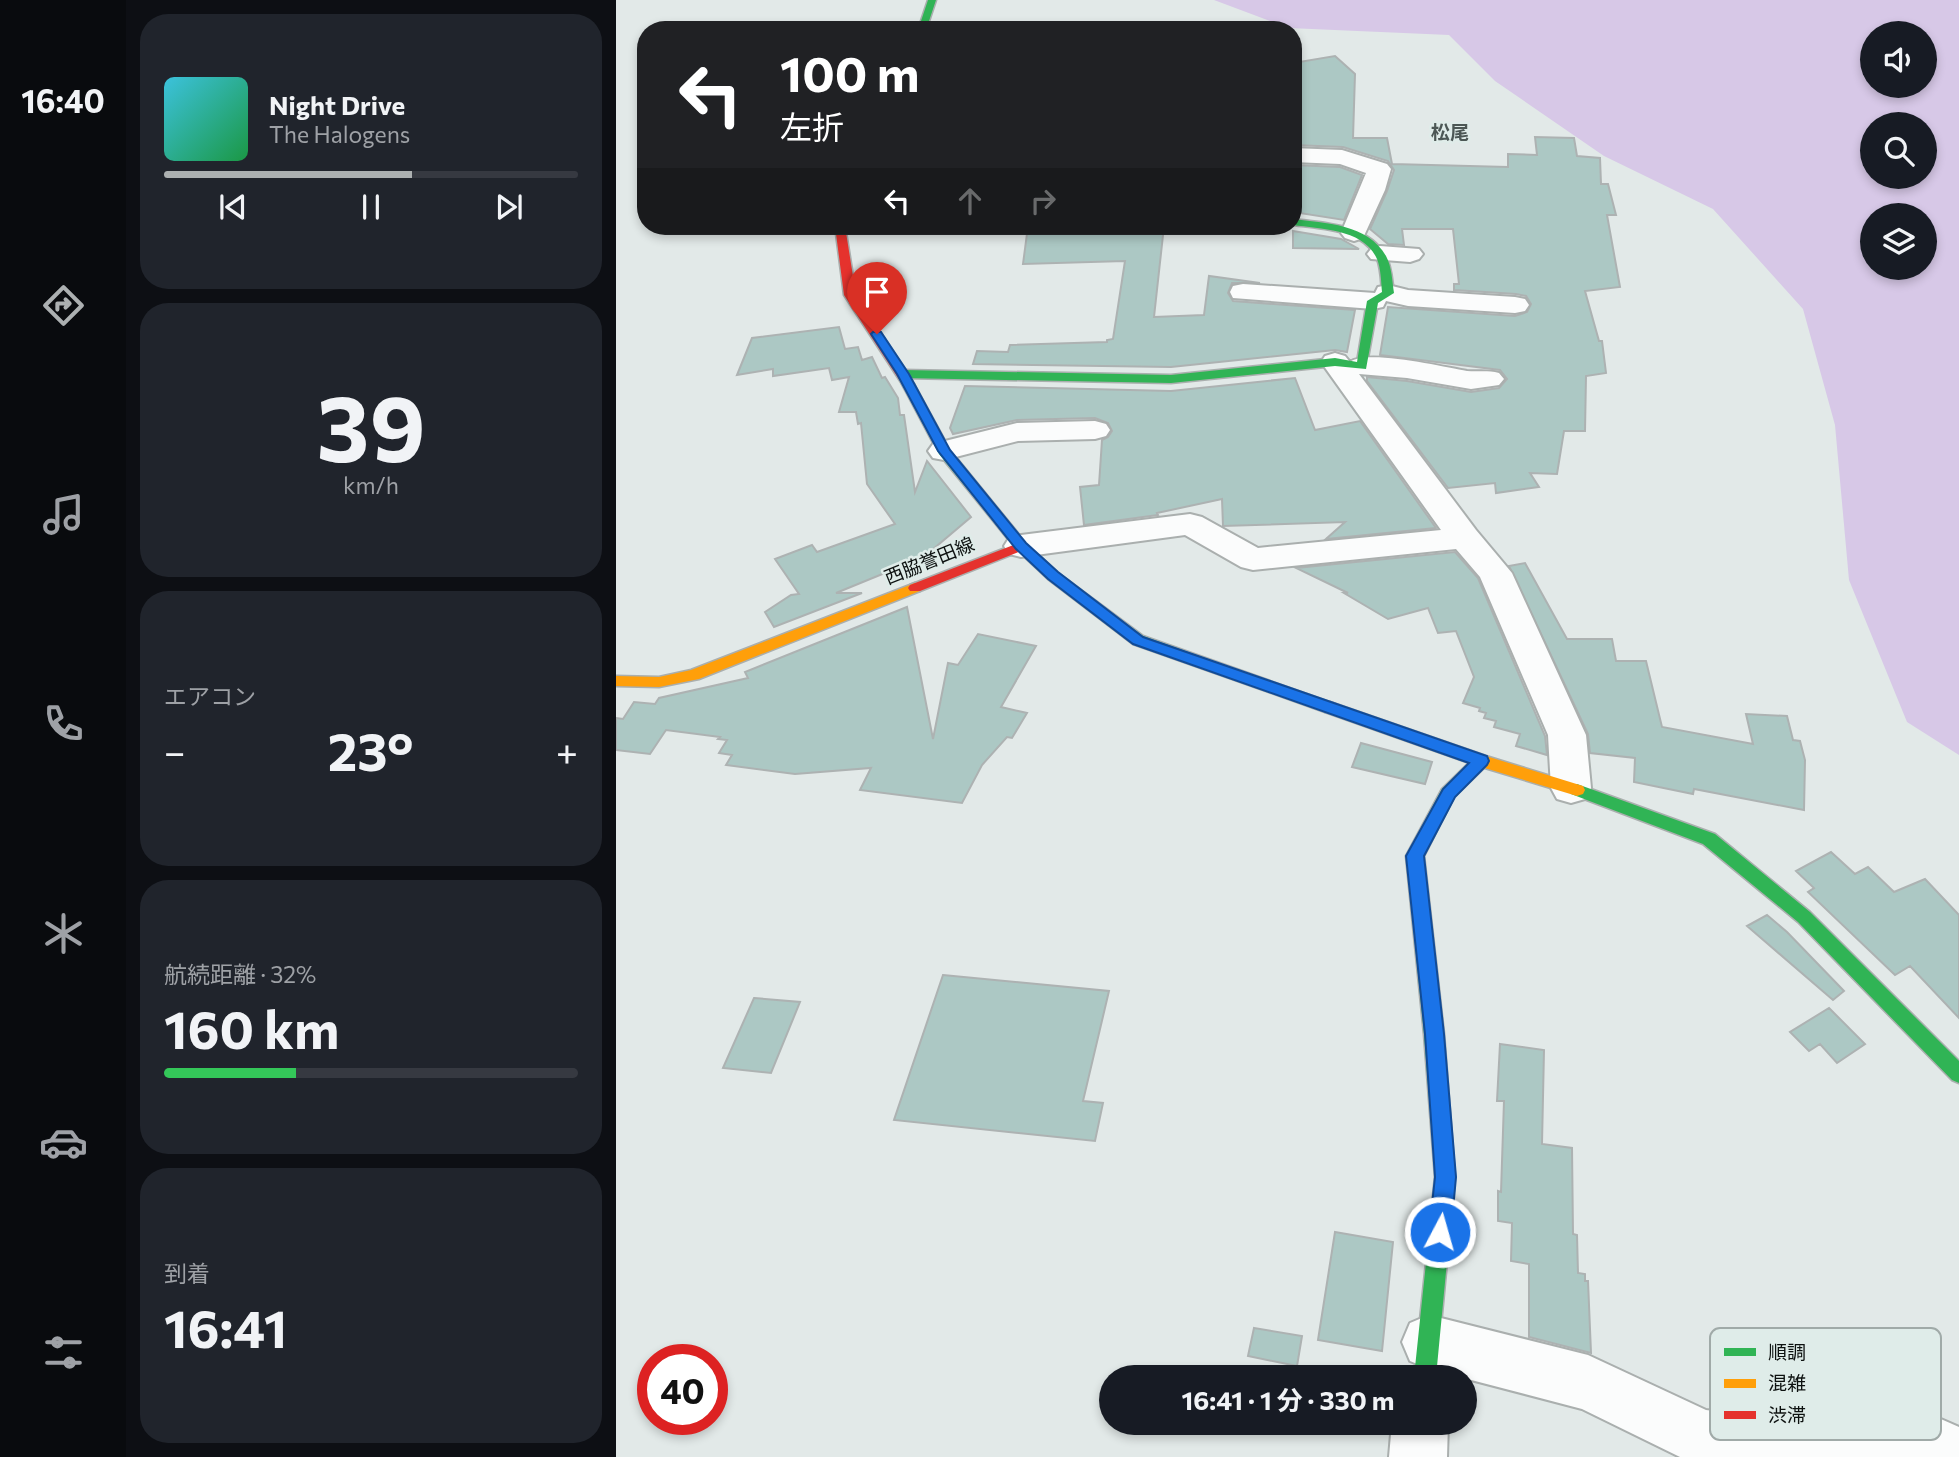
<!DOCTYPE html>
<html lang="ja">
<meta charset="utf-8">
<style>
body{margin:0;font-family:Commissioner,"Noto Sans JP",sans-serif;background:#20242c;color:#f1f3f6;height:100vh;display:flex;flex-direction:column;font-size:26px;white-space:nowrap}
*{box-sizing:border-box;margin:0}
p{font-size:23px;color:#9ea1a6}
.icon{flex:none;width:38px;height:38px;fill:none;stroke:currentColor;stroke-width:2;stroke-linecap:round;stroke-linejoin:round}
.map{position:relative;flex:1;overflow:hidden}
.drawer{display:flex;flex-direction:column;gap:14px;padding:14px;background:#0d0f14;width:490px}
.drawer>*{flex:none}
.guide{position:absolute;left:21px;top:21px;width:665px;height:214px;border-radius:28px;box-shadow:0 4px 10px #0003;background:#202124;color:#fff;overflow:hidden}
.controls{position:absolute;left:1244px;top:21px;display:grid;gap:14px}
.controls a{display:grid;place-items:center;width:77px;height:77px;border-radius:50%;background:#171b24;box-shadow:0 4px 10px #0003;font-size:35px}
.speed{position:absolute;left:21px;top:1344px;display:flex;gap:14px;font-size:35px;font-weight:700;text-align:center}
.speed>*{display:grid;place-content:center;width:91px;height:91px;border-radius:50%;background:#171b24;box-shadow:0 4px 10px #0003;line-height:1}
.speed .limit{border:10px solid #d22;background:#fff;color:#111}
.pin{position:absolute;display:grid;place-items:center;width:60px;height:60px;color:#fff;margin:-72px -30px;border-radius:50% 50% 50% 0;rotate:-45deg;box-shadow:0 0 7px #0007}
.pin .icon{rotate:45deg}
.me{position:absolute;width:77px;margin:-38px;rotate:6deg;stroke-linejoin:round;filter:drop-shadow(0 0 5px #0008)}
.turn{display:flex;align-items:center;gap:24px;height:147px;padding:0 28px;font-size:32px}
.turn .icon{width:91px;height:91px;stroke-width:2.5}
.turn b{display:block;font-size:49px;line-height:60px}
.lanes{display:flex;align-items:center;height:66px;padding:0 28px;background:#0003;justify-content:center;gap:35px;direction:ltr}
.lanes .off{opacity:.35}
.big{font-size:52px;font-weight:700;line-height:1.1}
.drawer .card{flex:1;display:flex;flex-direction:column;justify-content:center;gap:10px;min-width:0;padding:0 24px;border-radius:28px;background:#20242c}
.drawer .dial{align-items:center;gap:0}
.dial b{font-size:91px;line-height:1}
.song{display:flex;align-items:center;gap:21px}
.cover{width:84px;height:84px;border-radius:10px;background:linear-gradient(135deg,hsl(190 70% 55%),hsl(140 70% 35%))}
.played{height:7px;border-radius:4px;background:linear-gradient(90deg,#acb0b1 60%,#363941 60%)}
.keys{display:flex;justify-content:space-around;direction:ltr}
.heat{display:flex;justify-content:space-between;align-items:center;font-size:38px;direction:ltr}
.charge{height:10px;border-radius:5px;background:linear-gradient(90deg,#34c759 32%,#363941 0)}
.trip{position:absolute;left:483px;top:1365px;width:378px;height:70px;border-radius:35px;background:#171b24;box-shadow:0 4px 10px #0003;font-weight:700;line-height:70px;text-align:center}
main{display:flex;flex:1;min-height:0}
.dock{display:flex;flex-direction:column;width:126px;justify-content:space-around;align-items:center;background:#090b0e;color:#9ea1a6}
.dock .icon{width:49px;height:49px}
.dock .on{color:#acb0b1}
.dock b{font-size:32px;color:#f1f3f6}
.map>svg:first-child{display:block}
.green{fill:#d7c8e7;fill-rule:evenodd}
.building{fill:#acc8c4;stroke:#adb2b2;stroke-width:2}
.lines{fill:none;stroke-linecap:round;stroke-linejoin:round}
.street-casing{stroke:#aaafae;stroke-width:4}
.fast-casing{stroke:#aaafae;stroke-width:3}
.slow-casing{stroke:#aaafae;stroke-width:3}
.jam-casing{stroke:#aaafae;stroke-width:3}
.street{fill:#fbfcfc;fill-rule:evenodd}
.fast{fill:#30b455;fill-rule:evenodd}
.slow{fill:#ff9f0a;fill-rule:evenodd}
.jam{fill:#e5322d;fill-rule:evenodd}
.route{fill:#1a73e8;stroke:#114b97;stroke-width:2}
.labels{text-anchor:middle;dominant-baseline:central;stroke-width:5;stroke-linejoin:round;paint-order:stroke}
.far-quarter-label{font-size:19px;font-weight:bold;fill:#4c5755;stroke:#dfece9}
.street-label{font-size:19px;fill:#0d1110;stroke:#dfece9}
.key{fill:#dfece9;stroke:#a0aaa8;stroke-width:2}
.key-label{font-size:19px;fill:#0d1110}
</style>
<main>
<nav class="dock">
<b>16:40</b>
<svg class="icon on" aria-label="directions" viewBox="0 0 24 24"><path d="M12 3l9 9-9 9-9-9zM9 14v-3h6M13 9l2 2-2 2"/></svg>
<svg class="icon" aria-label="music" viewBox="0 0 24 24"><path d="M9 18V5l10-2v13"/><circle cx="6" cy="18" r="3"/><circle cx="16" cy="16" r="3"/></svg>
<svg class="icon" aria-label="phone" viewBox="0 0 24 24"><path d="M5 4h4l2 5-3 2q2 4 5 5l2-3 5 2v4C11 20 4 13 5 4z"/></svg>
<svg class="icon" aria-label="climate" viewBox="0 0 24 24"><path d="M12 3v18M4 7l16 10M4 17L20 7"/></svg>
<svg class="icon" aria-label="car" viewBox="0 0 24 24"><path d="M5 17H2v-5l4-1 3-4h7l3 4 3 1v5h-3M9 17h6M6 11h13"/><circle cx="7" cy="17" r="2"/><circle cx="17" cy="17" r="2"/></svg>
<svg class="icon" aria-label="filters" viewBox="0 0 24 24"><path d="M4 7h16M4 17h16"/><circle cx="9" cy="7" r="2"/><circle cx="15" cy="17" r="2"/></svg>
</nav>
<section class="drawer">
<div class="card">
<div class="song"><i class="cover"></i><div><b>Night Drive</b><p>The Halogens</p></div></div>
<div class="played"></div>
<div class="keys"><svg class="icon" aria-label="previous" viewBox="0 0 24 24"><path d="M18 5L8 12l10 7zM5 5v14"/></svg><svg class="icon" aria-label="pause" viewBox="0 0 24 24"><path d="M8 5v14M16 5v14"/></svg><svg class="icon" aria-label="next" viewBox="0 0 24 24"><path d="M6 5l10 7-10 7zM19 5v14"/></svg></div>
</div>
<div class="card dial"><b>39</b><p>km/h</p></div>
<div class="card"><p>エアコン</p>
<div class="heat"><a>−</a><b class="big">23°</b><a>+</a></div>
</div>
<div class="card"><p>航続距離 · 32%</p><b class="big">160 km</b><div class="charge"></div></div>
<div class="card"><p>到着</p><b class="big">16:41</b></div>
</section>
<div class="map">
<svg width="1343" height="1457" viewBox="0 0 1343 1457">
<rect width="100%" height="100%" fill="#e2e9e8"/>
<path class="green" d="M598,0H1343V755L1291,722L1233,580L1219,425L1187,309L1097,209L988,156L879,81L833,35L673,28ZM1256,33H1309V86H1256ZM1256,124H1309V177H1256ZM1256,215H1309V268H1256Z"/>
<path class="building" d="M719,56L739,74L737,138H771L776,164L892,167V154L921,155L919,137L958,138L961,156L984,158L985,184H992L1000,215H991L1004,287L969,291L983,341H986L990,373L970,376L969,431H948L941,474L914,473L923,487L880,493L879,483L832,488L751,381V377L791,381L855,392L883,388L891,379L884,370L764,355L772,307L899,316L911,312L915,304L910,296L900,294L838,290V284H843L837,229H786L788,245L772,244L754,229L771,191L778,170L772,161L727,147L677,145L683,116H677V63Z
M677,165L724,167L746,175L728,220L677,212Z
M412,226H548L538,317L588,315L593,276L644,283H616L612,293L617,301L739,310L731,352L719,350L555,367L357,364L361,351L392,352L394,345L491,342V340L497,339L509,261L407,264Z
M677,231L725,239L743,249L677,248Z
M223,327L229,349L242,347L246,360L256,357L266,378L269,377L282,398L284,415H288L299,492L311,461L355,517L309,556L310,568L303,559L220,593H246L158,627L149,612L175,595L183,594L159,559L196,545L201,552L279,524L251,484L245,423L242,424L240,412H223L233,377L216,380L213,368L157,376V369L121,375L136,338Z
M679,378L699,430L744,421L820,528L710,539L729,522L607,526L606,499L541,513L542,515L468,525L464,487L483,485L486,440L492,437L496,431L492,423L479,418L401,420L337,434L334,428L349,386L555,391Z
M839,552L862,578L929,736L931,755L900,746L904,734L878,727L880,721L868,718L870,713L863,711L864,708L847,703L858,677L840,631L822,633L812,608L772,619L728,593H732L680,568Z
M909,563L951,639H996L1000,661H1030L1046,727L1137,744L1130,714L1171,716L1177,740L1184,741L1189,760L1188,810L1078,789L1077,794L1018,782L1019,758L974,753L972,734L893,566Z
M291,607L317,739L332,663L342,665L362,634L420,646L385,707L411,713L396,738L391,737L366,765L346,803L244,790L255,768L179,774L110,765L116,755L103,753L111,740L102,739L104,737L50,730L34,754L0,750V718L7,719L18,702L39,704L43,698L132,678L129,672Z
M745,743L816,762L809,784L736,767Z
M1215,852L1239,874L1252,867L1278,892L1309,879L1343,915V1018L1294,966L1279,975L1192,892L1198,888L1180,871Z
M1151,915L1171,932L1228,991L1217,1000L1131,926Z
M327,975L493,991L467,1101L487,1103L479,1141L278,1120Z
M138,998L184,1002L155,1073L107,1068Z
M1213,1008L1249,1044L1221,1063L1204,1044L1193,1051L1174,1032Z
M884,1044L928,1050L926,1144L956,1148L957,1234L961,1235L962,1273L969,1274V1281H972L975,1353L913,1337V1264L895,1261L896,1223L882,1221V1191L885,1192L888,1101H881Z
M719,1232L777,1242L766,1351L702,1340Z
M638,1328L686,1336L681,1366L632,1356Z"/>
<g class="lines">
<g class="street-casing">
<path id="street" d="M677,148L726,150L771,164L775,169L769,190L747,238L738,241L729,238L725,233L750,173L724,164L677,162Z
M764,246L803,249L807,254L803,259L794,262L755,259L751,254L755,249Z
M627,284L759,293L762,287L772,285L792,290L899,297L909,299L913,305L909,311L899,313L792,306L770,301L767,307L757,309L617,298L614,292L617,286Z
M719,353L729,356L734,362C751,349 827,367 851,371C862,372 872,370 883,373L888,379L883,385L855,389L791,378L743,374L860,530L896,573L970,735L975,788L969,799L955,803L941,799L935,788L932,735L864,577L840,549L637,570L625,567L569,535L405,557L393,554L388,546L393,538L405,535L574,514L586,517L642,548L825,530L705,362L709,356Z
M479,421L490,424L494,430L490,436L479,439L402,441L328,460L317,458L312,451L317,444L401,423Z
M813,1315L972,1355L1090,1410L1151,1418L1247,1399L1318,1416L1343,1427V1457H1064L966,1409L813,1369L794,1361L786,1342L794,1323Z
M776,1423H832L831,1457H773Z"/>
</g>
<g class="fast-casing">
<path id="fast" d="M312,0H320L310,30H302Z
M677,219C709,223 752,224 770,256C776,267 776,281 778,293L762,303L750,369L719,366L555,383L287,378L281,374L287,370L555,375L719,358L741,362L751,301L766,292C765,281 765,269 761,259C748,229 705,229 677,225Z
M292,380L298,384L334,450L410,543L442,573L527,636L719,704L722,708L719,712H709L517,644L432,579L400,549L323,454L286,384Z
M865,755L871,757L873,761L871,765L838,797L808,856L828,1034L839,1177L820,1377H798L819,1177L808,1034L790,856L826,789L859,757Z
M961,784L1099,834L1194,912L1343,1061V1083L1336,1080L1182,922L1087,844L955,794L953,790L955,786Z"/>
</g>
<g class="slow-casing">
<path id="slow" d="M299,583L304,585L306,588L304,591L83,679L43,687L0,686V676L43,677L75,670Z
M714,702L870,756L967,786L969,790L967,794L961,796L859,765L709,712L706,708L709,704Z"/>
</g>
<g class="jam-casing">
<path id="jam" d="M219,226H229L240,295L298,384L296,387H288L228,295Z
M405,542L410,543L412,546L410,549L304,591H294L292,588L294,585Z"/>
</g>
<use href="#street" class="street"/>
<use href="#fast" class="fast"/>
<use href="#slow" class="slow"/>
<use href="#jam" class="jam"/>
</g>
<path class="route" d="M257,332H265L293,374L334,450L410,543L442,572L527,637L871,756L873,761L871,765L839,797L808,856L828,1034L840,1177L835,1232L831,1239L824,1242L816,1239L813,1232L819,1177L809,1034L790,856L827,789L853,763L517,644L432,579L400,549L322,451L281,374L255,334Z"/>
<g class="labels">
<g class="far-quarter-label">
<text x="834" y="131">松尾</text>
</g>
<g class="street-label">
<text transform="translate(313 560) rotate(-22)">西脇誉田線</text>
</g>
</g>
<rect x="1094" y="1328" width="231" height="112" rx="10" class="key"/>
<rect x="1108" y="1348" width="32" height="8" fill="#30b455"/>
<rect x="1108" y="1379" width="32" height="9" fill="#ff9f0a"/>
<rect x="1108" y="1411" width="32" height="8" fill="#e5322d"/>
<g class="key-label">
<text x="1152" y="1359">順調</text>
<text x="1152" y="1390">混雑</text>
<text x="1152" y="1422">渋滞</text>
</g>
</svg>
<div class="controls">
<a><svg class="icon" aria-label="sound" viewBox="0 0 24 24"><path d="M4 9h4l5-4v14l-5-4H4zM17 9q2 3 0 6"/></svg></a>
<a><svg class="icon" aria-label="search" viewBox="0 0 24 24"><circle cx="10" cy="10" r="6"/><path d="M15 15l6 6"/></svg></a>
<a><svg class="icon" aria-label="layers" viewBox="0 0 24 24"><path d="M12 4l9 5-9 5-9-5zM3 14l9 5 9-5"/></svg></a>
</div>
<div class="speed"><div class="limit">40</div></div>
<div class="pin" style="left:261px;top:334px;background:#d93025"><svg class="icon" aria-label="arrive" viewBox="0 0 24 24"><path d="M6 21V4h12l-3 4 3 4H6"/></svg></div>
<svg class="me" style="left:824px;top:1232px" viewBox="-20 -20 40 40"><circle r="17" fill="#1a73e8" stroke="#fff" stroke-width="3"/><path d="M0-11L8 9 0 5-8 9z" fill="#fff"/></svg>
<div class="trip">16:41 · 1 分 · 330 m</div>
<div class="guide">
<div class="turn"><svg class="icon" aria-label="left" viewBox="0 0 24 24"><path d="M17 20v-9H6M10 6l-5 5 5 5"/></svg><div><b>100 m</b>左折</div></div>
<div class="lanes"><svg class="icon" aria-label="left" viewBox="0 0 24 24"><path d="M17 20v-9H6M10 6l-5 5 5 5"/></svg><svg class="icon off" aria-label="ahead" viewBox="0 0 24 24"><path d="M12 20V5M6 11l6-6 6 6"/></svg><svg class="icon off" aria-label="right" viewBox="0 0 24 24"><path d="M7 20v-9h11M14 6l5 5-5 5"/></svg></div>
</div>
</div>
</main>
